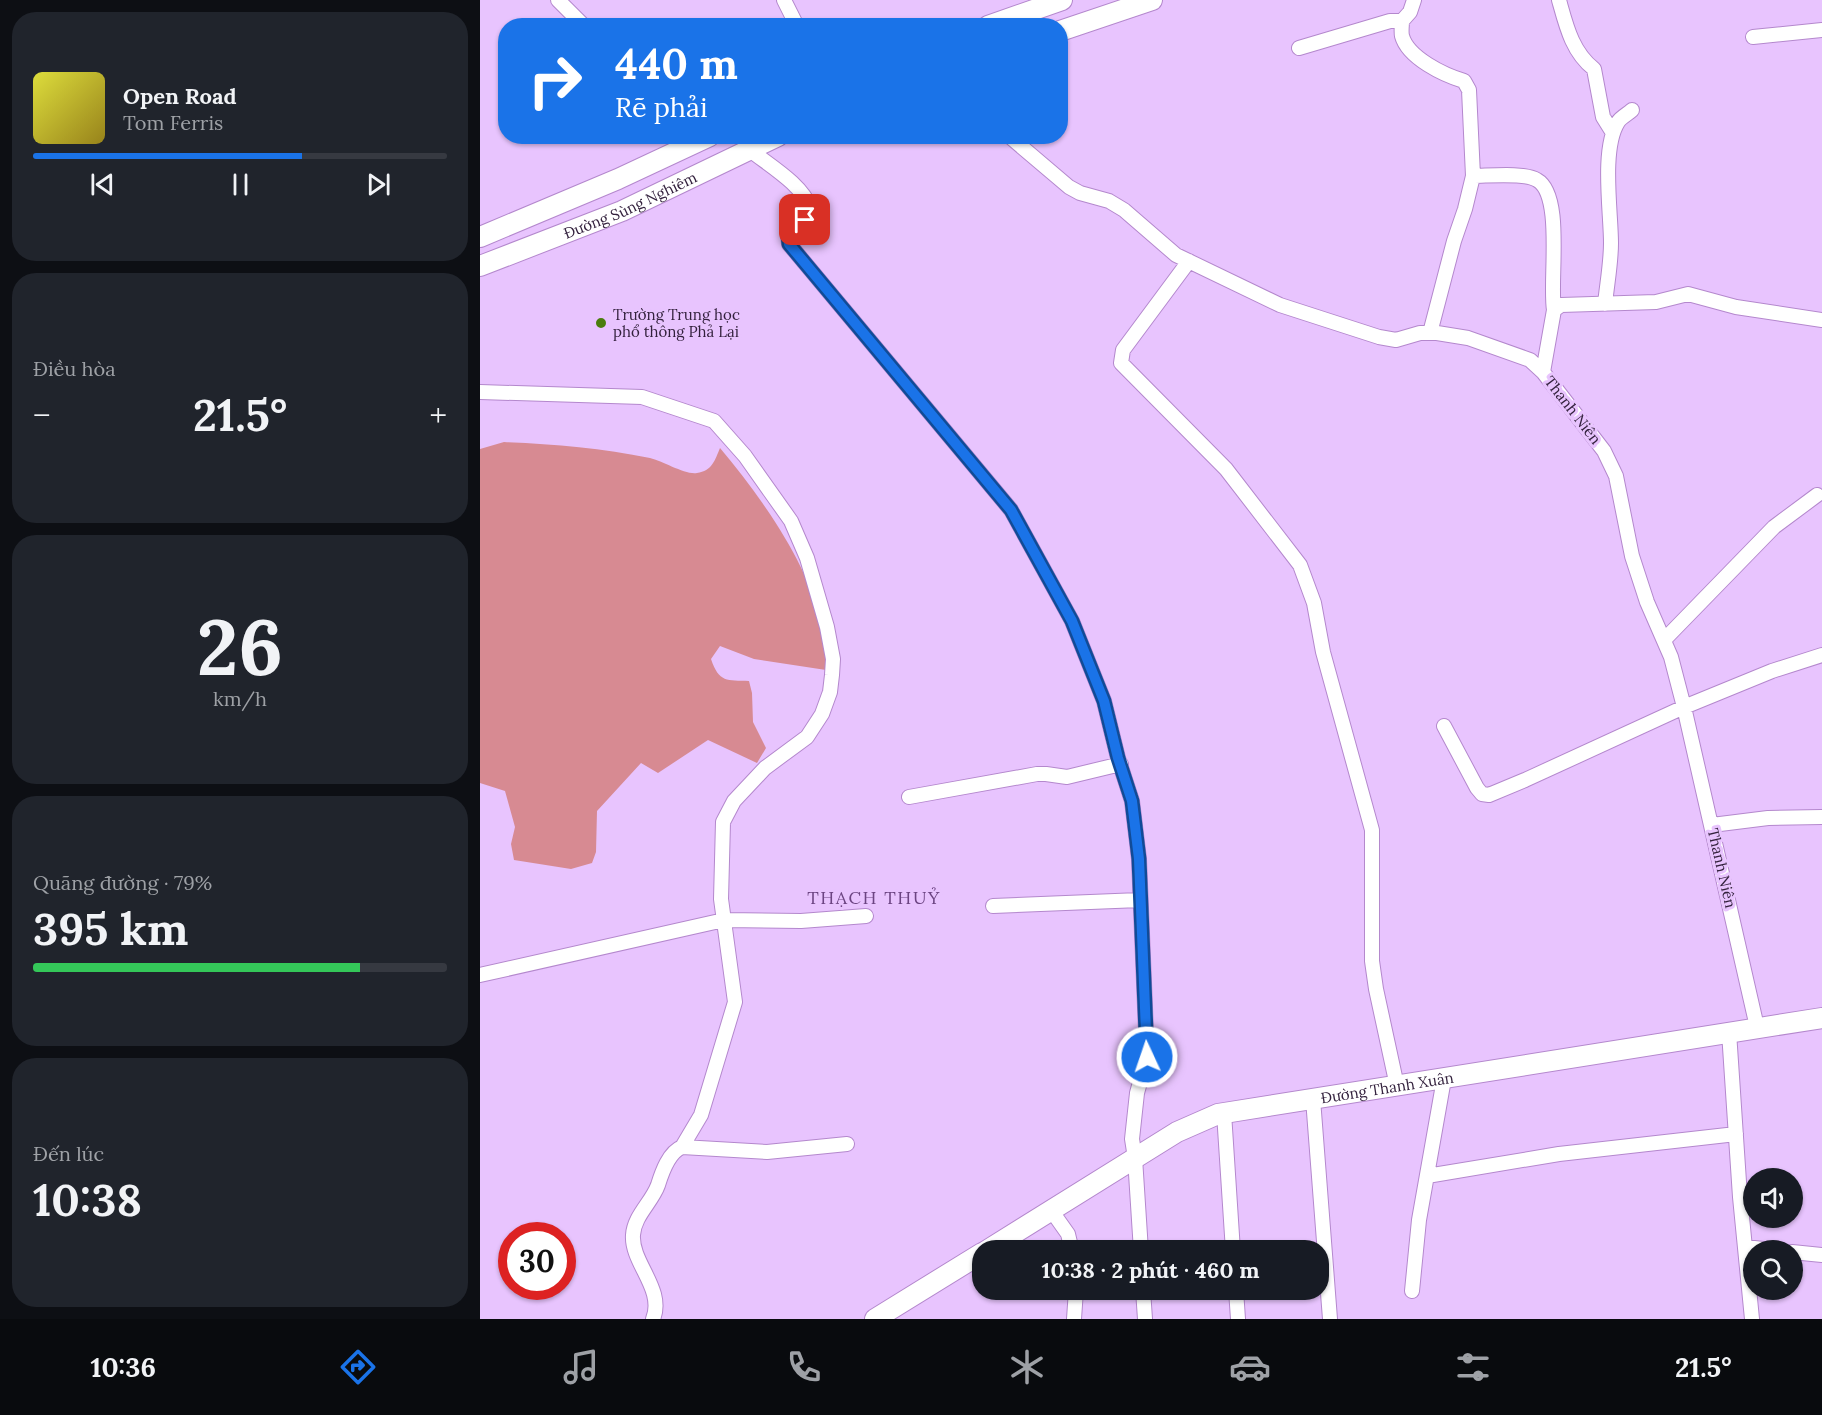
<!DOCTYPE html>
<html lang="vi">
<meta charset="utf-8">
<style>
body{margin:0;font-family:Lora,serif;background:#20242c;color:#f1f3f6;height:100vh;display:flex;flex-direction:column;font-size:22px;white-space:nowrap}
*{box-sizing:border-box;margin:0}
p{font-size:20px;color:#9ea1a6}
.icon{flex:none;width:33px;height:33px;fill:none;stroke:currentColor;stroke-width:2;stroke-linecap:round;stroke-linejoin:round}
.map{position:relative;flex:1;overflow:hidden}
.details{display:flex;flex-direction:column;gap:12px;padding:12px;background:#0d0f14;width:480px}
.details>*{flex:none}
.top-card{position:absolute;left:18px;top:18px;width:570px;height:126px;border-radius:24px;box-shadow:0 2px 4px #0004;background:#1a73e8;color:#fff;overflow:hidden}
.controls{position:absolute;left:1263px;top:1168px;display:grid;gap:12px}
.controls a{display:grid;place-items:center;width:60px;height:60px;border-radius:50%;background:#171b24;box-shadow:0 2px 4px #0004;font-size:30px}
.speed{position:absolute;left:18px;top:1222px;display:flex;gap:12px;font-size:30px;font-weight:700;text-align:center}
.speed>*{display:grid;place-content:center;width:78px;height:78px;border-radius:50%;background:#171b24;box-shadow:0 2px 4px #0004;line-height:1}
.speed .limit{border:9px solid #d22;background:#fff;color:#111}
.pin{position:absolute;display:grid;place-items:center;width:51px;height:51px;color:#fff;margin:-26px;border-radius:12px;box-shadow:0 3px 9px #0006}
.me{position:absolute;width:66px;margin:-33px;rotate:357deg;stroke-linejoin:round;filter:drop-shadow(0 0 4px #0008)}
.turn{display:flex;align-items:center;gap:21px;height:126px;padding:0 18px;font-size:27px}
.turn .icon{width:78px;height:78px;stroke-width:2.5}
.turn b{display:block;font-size:42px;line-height:51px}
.big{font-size:45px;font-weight:800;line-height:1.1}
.details .card{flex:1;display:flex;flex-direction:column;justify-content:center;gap:9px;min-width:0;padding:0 21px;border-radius:24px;background:#20242c}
.details .dial{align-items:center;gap:0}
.dial b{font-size:78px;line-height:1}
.song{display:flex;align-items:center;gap:18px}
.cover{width:72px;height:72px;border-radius:9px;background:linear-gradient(135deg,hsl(60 70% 55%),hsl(50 70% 35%))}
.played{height:6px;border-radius:3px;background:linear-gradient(90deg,#1a73e8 65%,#363941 65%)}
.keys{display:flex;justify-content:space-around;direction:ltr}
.heat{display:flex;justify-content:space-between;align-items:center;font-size:33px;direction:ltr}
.charge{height:9px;border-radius:4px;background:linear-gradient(90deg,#34c759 79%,#363941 0)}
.trip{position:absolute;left:492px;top:1240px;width:357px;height:60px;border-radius:24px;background:#171b24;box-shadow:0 2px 4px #0004;font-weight:800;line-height:60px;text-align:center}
.dock{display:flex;height:96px;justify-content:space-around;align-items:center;background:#090b0e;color:#9ea1a6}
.dock .icon{width:42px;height:42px}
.dock .selected{color:#1a73e8}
.dock b{font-size:27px;color:#f1f3f6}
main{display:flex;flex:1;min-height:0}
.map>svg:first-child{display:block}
.green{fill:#d78a92}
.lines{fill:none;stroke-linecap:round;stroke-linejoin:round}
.street-casing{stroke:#b488cd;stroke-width:16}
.secondary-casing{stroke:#b488cd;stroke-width:22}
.street{stroke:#fff;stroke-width:14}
.secondary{stroke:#fff;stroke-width:20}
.route-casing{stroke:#114b97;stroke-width:15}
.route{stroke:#1a73e8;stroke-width:10}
.poi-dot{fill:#4a7d0d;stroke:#e8c4fe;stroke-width:2}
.labels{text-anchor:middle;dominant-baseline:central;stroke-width:6;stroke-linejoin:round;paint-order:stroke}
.street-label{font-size:15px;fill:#33213d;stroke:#e8c4fe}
.poi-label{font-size:15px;fill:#33213d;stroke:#e8c4fe;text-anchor:start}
.quarter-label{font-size:18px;letter-spacing:1.5px;fill:#6c4482;stroke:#e8c4fe}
</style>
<main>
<section class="details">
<div class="card">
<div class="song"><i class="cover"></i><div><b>Open Road</b><p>Tom Ferris</p></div></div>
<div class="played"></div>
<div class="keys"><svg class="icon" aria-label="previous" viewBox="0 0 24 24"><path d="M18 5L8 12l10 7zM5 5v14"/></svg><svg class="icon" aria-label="pause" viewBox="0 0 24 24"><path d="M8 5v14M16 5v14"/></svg><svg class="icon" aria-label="next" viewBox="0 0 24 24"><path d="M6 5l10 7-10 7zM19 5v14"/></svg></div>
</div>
<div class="card"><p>Điều hòa</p>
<div class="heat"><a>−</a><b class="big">21.5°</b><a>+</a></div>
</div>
<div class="card dial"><b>26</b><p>km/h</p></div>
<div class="card"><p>Quãng đường · 79%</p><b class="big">395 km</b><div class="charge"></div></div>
<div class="card"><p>Đến lúc</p><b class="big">10:38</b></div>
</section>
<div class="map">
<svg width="1342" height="1319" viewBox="0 0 1342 1319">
<rect width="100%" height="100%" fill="#e8c4fe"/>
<path class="green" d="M24,442C72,444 122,448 170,458C183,461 205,475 217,473C232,471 235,460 240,448C281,497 329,564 343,628C345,641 345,656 346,670L274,659L240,646L231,659C239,683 247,680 269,681L272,693L273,722L286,748L277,763L228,740L178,773L161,763L117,811L116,852L112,863L91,869L34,860L31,844L35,827L25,791L0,783V449Z"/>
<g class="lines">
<g class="street-casing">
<path id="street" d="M78,0L104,26
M304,0L317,26
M934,0L930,12L922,21C922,25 921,32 922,36C928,58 964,75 984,81L989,90L993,176L985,209L974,241L950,333
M1079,0C1086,25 1092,52 1114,69L1123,117L1133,133
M1273,37L1342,30
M819,48L910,21H922
M529,136L589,187L600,193L629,201L644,210L696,255L800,305L899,337L916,340L940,333H957L988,338L1050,360L1063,372L1124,451L1136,476L1152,556L1167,602L1191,657L1204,707L1277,1027
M270,150C290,166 322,184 331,209L325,220L308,235L309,244L531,510L592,621L624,701L638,758L652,801L659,859L667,1057L657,1093L652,1139L655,1158L661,1251
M993,176C1008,176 1044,172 1057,180C1084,195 1069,282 1074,310
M709,261L643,350L641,363L746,469L820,565L834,603L843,652L892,830V961L896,989L917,1086
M1125,304C1127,284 1131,263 1131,243C1131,212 1121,149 1138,122C1141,117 1148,114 1152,110
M1063,372L1074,310L1081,305L1176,302L1208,294L1256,307L1342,320
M0,392L162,397L234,421L265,456L311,521L327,558L347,627L353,659L352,675L350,692L342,714L327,737L285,768L254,801L243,822L241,899L255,1002L221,1115L202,1147C189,1152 182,1172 178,1185C172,1202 154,1216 153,1235C151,1263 185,1289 173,1319
M1184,640L1294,527L1337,495
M964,726L997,788L1002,794L1009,795L1045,780L1204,707L1292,671L1342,655
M429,797L557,774H566L587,777L641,764
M1232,825L1288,818L1342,817
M513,906L660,900
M0,975L244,920L321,921L386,916
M1249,1032L1260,1197L1272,1319
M833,1099L850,1319
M744,1113L753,1251
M202,1147L287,1152L367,1144
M947,1176L1079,1154L1256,1134
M571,1210L588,1234L592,1251
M1265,1247L1301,1251
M1312,1252L1342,1255
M663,1290L665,1319
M756,1290L758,1319
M932,1291L939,1220L964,1079
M594,1319L596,1290"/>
</g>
<g class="secondary-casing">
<g id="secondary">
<path d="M508,26L582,0"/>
<path d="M580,31L672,0"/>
<path d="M0,237L138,179L230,136"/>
<path id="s1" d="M0,266L142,211L298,136"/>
<path id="s2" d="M506,1251L697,1132L738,1114L1342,1018"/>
<path d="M395,1319L502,1253"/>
</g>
</g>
<use href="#street" class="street"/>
<use href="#secondary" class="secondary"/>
</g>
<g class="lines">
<g class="route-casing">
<path id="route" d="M325,220L308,235L309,244L531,510L592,621L624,701L638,758L652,801L659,859L667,1057"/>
</g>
<use href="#route" class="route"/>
</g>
<circle class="poi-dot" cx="121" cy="323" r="6"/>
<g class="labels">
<g class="street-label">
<text stroke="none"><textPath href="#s1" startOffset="162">Đường Sùng Nghiêm</textPath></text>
<text transform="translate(1093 410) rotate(52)">Thanh Niên</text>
<text transform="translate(1242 868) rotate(77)">Thanh Niên</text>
<text stroke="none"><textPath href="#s2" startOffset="441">Đường Thanh Xuân</textPath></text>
</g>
<g class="poi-label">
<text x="133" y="314">Trường Trung học<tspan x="133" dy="17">phổ thông Phả Lại</tspan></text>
</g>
<g class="quarter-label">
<text x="394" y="897">THẠCH THUỶ</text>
</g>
</g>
</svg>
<div class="controls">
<a><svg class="icon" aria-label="sound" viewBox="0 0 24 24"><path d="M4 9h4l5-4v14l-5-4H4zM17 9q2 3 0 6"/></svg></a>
<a><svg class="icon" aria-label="search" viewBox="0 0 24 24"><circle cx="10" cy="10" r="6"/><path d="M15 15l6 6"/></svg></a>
</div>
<div class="speed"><div class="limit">30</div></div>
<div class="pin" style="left:325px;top:220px;background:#d93025"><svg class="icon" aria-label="arrive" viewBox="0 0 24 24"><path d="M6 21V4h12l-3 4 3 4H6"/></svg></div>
<svg class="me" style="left:667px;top:1057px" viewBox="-20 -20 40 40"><circle r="17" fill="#1a73e8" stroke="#fff" stroke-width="3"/><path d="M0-11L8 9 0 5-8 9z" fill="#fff"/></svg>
<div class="trip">10:38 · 2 phút · 460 m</div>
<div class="top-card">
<div class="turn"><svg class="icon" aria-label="right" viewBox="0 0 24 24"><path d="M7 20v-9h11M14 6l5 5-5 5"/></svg><div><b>440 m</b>Rẽ phải</div></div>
</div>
</div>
</main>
<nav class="dock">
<b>10:36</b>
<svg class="icon selected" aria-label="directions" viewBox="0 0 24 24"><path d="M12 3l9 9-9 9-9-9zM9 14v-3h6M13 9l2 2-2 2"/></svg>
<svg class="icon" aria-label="music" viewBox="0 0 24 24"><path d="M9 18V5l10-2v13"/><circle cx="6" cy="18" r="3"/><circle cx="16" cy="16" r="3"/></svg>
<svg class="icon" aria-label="phone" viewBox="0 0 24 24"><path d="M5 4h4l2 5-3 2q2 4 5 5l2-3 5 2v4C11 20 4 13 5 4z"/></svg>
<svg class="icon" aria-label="climate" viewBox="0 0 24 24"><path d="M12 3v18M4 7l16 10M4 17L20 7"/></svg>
<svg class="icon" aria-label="car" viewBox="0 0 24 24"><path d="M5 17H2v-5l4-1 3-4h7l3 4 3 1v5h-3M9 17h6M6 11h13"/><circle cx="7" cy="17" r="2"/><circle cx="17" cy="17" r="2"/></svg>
<svg class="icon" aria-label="filters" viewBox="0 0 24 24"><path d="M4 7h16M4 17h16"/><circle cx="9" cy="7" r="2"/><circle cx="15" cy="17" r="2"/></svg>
<b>21.5°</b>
</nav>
